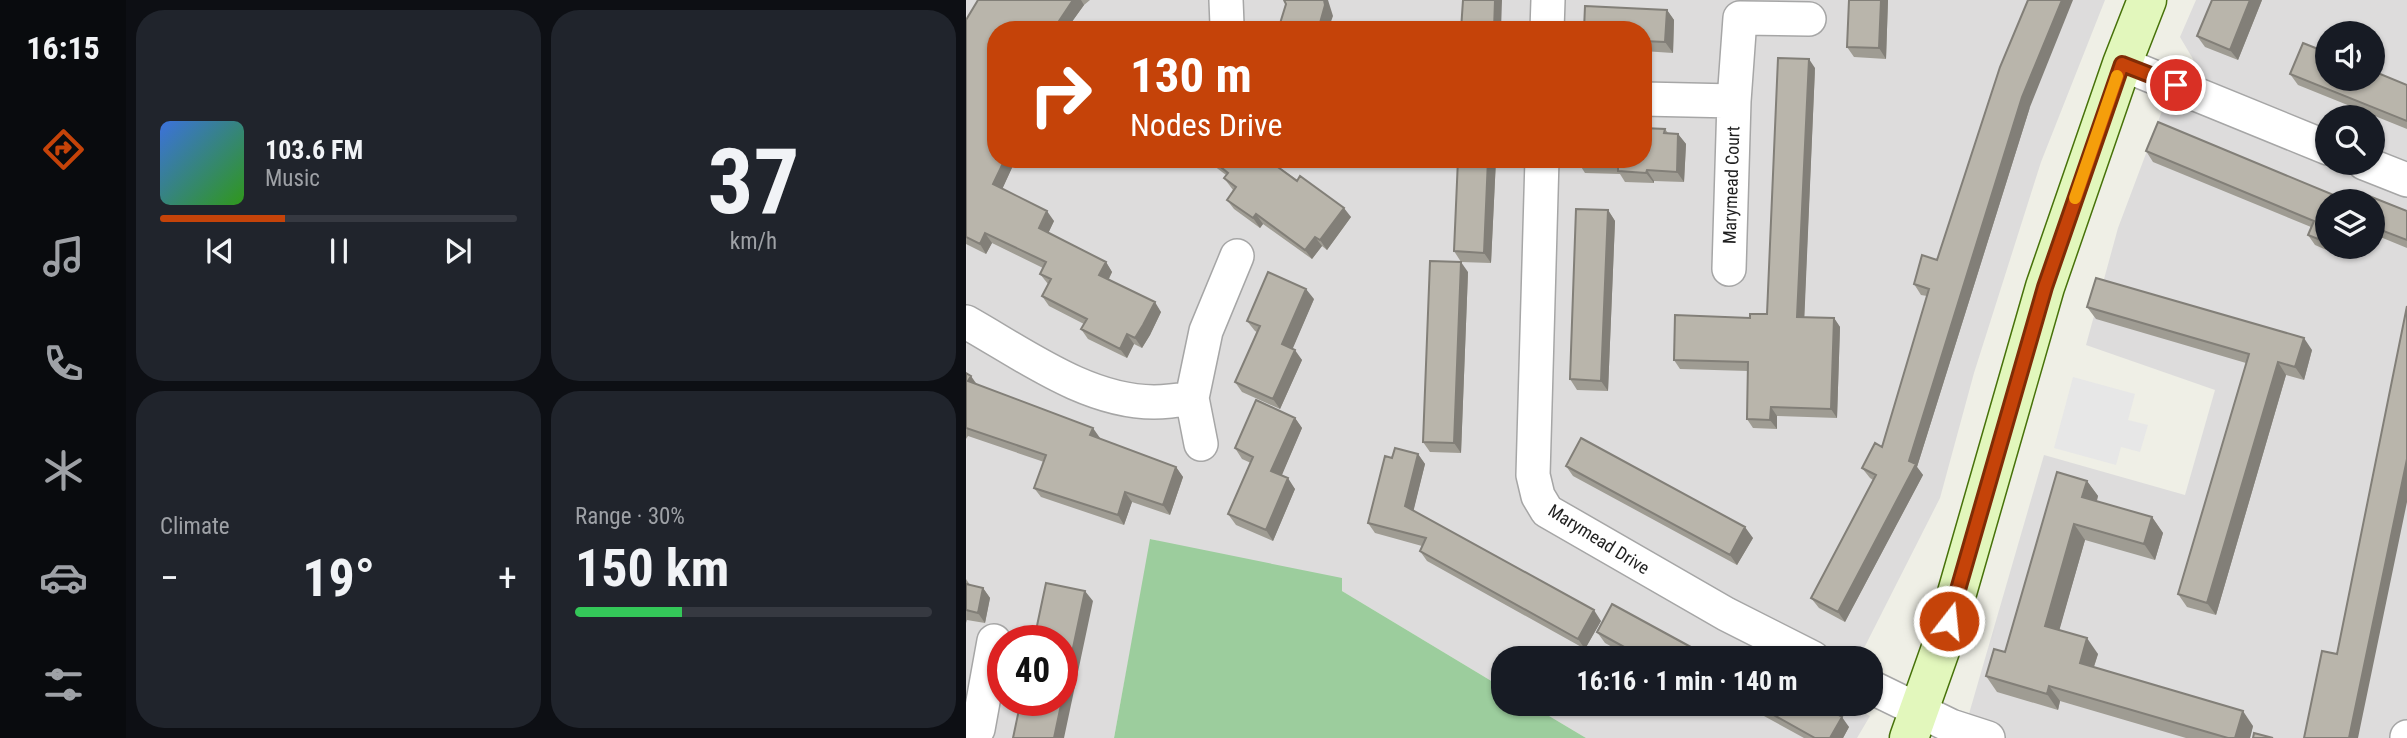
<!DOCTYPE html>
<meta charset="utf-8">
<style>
body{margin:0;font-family:"Roboto Condensed",sans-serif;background:#20242c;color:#f1f3f6;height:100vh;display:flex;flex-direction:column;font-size:26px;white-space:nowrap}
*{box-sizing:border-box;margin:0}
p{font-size:23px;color:#9ea1a6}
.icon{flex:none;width:38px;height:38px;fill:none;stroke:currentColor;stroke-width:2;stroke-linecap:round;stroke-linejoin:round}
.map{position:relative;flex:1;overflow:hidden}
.drawer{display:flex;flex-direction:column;gap:10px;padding:10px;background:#0d0f14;width:840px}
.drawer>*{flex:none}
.top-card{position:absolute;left:21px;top:21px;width:665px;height:147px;border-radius:28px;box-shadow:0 2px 5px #0004;background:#c54309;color:#fff;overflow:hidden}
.tools{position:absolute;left:1349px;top:21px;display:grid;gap:14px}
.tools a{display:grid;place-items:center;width:70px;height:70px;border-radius:50%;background:#171b24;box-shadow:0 2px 5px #0004;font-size:35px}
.speed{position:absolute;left:21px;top:625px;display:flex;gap:14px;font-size:35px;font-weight:700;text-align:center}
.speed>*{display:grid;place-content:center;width:91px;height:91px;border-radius:50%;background:#171b24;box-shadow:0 2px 5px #0004;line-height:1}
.speed .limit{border:10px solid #d22;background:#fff;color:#111}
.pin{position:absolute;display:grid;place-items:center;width:60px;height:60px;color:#fff;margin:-30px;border:4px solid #fff;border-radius:50%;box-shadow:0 2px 7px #0007}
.me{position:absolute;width:77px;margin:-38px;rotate:16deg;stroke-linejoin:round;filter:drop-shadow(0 0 5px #0008)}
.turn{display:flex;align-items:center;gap:24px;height:147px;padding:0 28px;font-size:32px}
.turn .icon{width:91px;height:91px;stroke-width:2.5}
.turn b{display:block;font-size:49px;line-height:60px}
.big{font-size:52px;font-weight:700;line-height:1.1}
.drawer .widget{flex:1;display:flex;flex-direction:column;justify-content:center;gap:10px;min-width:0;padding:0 24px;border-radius:28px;background:#20242c}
.drawer .dial{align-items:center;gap:0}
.dial b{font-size:91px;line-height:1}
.song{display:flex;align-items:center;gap:21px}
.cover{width:84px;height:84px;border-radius:10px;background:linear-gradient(135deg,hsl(220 70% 55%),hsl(110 70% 35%))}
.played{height:7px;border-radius:4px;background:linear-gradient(90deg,#c54309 35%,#363941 35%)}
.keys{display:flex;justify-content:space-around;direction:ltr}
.heat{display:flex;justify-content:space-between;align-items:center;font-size:38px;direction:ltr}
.charge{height:10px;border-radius:5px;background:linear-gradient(90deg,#34c759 30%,#363941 0)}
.drawer .tiles{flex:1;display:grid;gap:10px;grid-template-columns:repeat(2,1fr)}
.trip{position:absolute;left:525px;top:646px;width:392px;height:70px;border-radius:28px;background:#171b24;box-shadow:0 2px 5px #0004;font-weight:700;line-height:70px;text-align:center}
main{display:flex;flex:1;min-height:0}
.tabs{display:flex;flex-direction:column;width:126px;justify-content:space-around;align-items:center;background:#090b0e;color:#9ea1a6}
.tabs .icon{width:49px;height:49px}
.tabs .on{color:#c54309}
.tabs b{font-size:32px;color:#f1f3f6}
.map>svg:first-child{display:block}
.residential{fill:#dddcdc;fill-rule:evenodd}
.forest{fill:#9ccd9d}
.parking{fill:#e7e7e7}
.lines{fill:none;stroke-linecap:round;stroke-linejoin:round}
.street-casing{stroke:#a6a6a6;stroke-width:36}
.secondary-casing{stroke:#47720a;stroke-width:41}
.street{stroke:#fff;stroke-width:33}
.secondary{stroke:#e2f7bc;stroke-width:38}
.wall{fill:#9f9c93}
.shaded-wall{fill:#827f78}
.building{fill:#b9b5ab;stroke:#827f78;stroke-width:2}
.route-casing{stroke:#802c06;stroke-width:18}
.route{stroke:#c54309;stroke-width:12}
.slow{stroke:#f59e0b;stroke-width:12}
.labels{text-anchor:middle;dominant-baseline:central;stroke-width:6;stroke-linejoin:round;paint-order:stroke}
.street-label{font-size:18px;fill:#1f1f1f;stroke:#fff}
</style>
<main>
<nav class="tabs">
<b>16:15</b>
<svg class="icon on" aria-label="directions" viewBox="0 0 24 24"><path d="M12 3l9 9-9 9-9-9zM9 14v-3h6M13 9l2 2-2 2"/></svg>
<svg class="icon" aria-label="music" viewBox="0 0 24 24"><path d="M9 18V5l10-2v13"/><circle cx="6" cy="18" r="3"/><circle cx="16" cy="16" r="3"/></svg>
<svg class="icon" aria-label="phone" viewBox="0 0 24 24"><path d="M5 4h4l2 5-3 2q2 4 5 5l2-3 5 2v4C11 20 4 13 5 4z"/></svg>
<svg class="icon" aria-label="climate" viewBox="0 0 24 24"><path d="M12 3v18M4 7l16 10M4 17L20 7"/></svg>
<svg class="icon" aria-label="car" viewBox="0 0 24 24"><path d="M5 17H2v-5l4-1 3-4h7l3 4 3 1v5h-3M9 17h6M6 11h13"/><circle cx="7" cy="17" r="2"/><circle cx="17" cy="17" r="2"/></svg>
<svg class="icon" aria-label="filters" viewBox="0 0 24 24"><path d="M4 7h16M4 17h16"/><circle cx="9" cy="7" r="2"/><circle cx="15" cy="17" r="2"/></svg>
</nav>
<section class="drawer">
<div class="tiles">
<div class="widget">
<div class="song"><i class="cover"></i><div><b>103.6 FM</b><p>Music</p></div></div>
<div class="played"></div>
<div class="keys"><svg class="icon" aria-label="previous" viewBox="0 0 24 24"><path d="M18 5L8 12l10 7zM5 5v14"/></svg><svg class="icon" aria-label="pause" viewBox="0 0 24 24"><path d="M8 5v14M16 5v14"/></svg><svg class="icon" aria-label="next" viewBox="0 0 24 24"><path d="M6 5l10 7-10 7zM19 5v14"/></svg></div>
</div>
<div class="widget dial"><b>37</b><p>km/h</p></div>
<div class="widget"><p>Climate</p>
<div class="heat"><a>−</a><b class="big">19°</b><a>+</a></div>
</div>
<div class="widget"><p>Range · 30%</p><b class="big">150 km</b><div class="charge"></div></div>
</div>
</section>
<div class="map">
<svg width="1441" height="738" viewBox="0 0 1441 738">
<rect width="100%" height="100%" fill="#efefe6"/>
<path class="residential" d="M0,0H1139L1075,162L1008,373L974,498L893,658H537V688L376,591L185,539L148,738H0ZM30,30H677V159H30ZM37,640H96V700H37Z
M1230,0H1441V738H996L1078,455L1219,495L1249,390L1120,345L1152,228L1199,103L1227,59L1214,37ZM1362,33H1407V79H1362ZM1362,117H1407V163H1362ZM1362,201H1407V247H1362Z
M563,704H882L904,716L891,738H620Z"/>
<path class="forest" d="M184,539L376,578V591L537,688V704H563L620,738H148Z"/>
<path class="parking" d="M1107,377L1169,394L1162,420L1182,425L1174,452L1155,447L1150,465L1088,448Z"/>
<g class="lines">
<g class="street-casing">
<path id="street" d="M260,0L261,25
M581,30L582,0
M1156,64L1362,148
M677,99L768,101
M576,159L567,475L572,496L581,511L760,614L847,658
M1398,163L1441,180
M763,269L768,101L774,18L843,19
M0,322C57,354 121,402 188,402C201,402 214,400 226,398
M235,444L226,398L240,331L271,256
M905,687L985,726L1022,738
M12,729L28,641
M1441,738V737"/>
</g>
<g class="secondary-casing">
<path id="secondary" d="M943,738L976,645L1079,287L1156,64L1181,0"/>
</g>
<use href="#street" class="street"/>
<use href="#secondary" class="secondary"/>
</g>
<path class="wall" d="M12,0H124L118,5L100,30H30V159H50L36,189L88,221L82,233L140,262L146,272L143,279L195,312L184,335L176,348L168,344L161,358L122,339L115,329L118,324L83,306L76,296L82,284L74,274L77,268L26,243L20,254L0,244V20Z
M883,0H922L920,59L888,57L881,47Z
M1246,0H1296L1272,60L1239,47L1231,36Z
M701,10L708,20L707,53L677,51V30Z
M849,68L838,317L868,318L874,327L871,418L811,416V429L787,428L781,419L782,371L714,369L708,360L784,318L801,314Z
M1324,74L1441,85V129L1332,85Z
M1064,107L951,467L957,475L879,622L853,608L845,598L907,480L904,478L896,468L916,447L961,296L955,295L948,284L971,260Z
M699,129L702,133L712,134L720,144L718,182L688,181V183L659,182L654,174L619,173L612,162Z
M1180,151L1362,201V247H1376L1372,255L1349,245L1342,235L1345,227L1187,162Z
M239,159H301L385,217L361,250L356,246L346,259L297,224L294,228L268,209L261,200L267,190L258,178L260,175Z
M492,159H530L525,263L495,262L488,251Z
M1407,201L1441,211V248L1407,234Z
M642,210L649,221L642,391L611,390L604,379Z
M502,272L495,453L464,452L457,442Z
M348,299L326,349L336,360L314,409L276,392L269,382L291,332L289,331L281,321Z
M1121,307L1346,350L1338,380L1320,375L1250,615L1221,607L1212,594L1280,363L1130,319Z
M0,373L11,385L134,438L133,439L210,467L217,477L204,515L166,502L158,525L75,497L68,488L78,462L2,436L0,439Z
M329,418L336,428L315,476L329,489L307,541L270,525L262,514L285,463L276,459L269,448Z
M452,454L459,464L447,511L635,621L619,649L461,561L454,551L456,546L409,533L402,523L426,458Z
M600,466L787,538L771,565L607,476Z
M1121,481L1132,496L1131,501L1186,517L1197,533L1189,560L1119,540L1093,630L1132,654L1128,667L1287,726L1284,738H1220L1094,701L1092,710L1031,692L1020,676L1039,652Z
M0,579L4,585L17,588L24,598L19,623L1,620L0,623Z
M631,632L745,658H666L639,643Z
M776,704H853L883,727L877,738H838Z"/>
<path class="shaded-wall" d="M107,0H115L118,5L100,30H87Z
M358,0H362L367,16L362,30H352Z
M529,0H536L535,30H528Z
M915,0H922L920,59L913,48Z
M1096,0H1107L1064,107L951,467L957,475L879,622L872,612L943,461L1056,97Z
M1284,0H1296L1272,60L1264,50Z
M701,10L708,20L707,53L699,42Z
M843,59L849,68L838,326L831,317Z
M712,134L720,144L718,182L711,172Z
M39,159H50L34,194L27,184Z
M522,159H530L525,263L518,253Z
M681,170L688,181V183L680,173Z
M378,208L385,217L361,250L354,240Z
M642,210L649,221L642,391L635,381Z
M81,211L88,221L80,238L73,228Z
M290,214L297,224L294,228L287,218Z
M19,233L26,243L20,254L14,244Z
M349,237L356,246L346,259L339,250Z
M1367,247H1376L1372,255Z
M140,262L146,272L140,284L133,275Z
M495,262L502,272L495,453L488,443Z
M340,289L348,299L324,355L316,344Z
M189,302L195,312L184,335L176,348L169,338Z
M868,318L874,327L871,418L865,409Z
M161,334L168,344L161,358L154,349Z
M1338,338L1346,350L1338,380L1329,367Z
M329,350L336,360L314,409L307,399Z
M1312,362L1320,375L1250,615L1241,603Z
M5,376L12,386L2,381Z
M805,407L811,416V429L804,420Z
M329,418L336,428L313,482L305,471Z
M127,428L134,438L131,445L124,435Z
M452,454L459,464L446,517L439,506Z
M1441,459V502L1392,738H1383Z
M210,467L217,477L204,515L197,505Z
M322,478L329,489L307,541L300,530Z
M1121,481L1132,496L1127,512L1116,497Z
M159,492L166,502L158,525L152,515Z
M1186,517L1197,533L1189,560L1178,544Z
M1108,524L1119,540L1090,642L1079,626Z
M779,527L787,538L771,565L764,555Z
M17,588L24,598L19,623L12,613Z
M119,591L127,601L98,738H88Z
M628,610L635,621L619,649L612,639Z
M1121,638L1132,654L1124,678L1114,663Z
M1083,686L1094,701L1092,710L1081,694Z
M1277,711L1287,726L1284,738H1269Z
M876,717L883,727L877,738H864Z"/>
<path class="building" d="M12,0H107L87,30H30V159H39L27,184L81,211L73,228L140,262L133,275L189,302L177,325L169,338L161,334L154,349L115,329L121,319L76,296L85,279L74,274L80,262L19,233L14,244L0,237V20Z
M318,0H358L359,5L352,30H312L320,4Z
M497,0H529L528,30H495Z
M883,0H915L913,48L881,47Z
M1062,0H1096L1056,97L943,461L950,464L872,612L845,598L910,475L896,468L909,443L916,447L963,289L948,284L956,255L971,260L1034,67Z
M1246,0H1284L1264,50L1231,36Z
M619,6L701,10L699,42L677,41V30H618Z
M1337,43L1362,53V79H1407V71L1441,85V121L1324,74Z
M812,58L843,59L831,317L868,318L865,409L805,407L804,420L781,419L782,362L708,360L709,315L784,318V314H801Z
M1192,122L1382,201H1362V243L1342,235L1348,221L1180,151Z
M677,128L699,129L698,133L712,134L711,172L681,170L680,173L652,171V164L612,162V159H677Z
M245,159H301L331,181L334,176L378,208L354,240L349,237L339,250L290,214L287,218L261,200L270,187L258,178L262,173Z
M492,159H522L518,253L488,251Z
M1403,196L1441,211V240L1407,227V201H1401Z
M610,209L642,210L635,381L604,379Z
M464,261L495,262L488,443L457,442Z
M302,272L340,289L316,344L329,350L307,399L269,382L294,326L281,321Z
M1130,278L1338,338L1329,367L1312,362L1241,603L1212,594L1283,354L1121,307Z
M1441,306V459L1383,738H1338L1356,651L1371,654Z
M0,373L5,376L2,381L127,428L124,435L210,467L197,505L159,492L152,515L68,488L80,455L0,428Z
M290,400L329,418L305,471L322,478L300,530L262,514L287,457L269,448Z
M615,438L779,527L764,555L600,466Z
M429,448L452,454L439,506L628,610L612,639L454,551L460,538L402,523L419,456L426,458Z
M1091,472L1121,481L1116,497L1186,517L1178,544L1108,524L1079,626L1121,638L1114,663L1277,711L1269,738H1262L1083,686L1081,694L1020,676L1028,649L1039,652Z
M80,583L119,591L88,738H47L55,700H96V640H68Z
M0,584L17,588L12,613L0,610Z
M646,604L745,658H678L631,632Z
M788,704H853L876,717L864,738H849Z
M1288,733L1307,738H1287Z"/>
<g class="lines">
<g class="route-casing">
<path id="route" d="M983,621L1079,287L1156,64L1210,85"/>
</g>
<use href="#route" class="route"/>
<path class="slow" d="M1109,198L1151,76"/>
</g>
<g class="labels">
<g class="street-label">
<text transform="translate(765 185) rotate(-88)">Marymead Court</text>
<text transform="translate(633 539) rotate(32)">Marymead Drive</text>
</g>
</g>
</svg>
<div class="tools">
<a><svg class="icon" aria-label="sound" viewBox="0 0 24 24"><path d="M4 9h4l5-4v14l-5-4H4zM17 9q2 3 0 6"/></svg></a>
<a><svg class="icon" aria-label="search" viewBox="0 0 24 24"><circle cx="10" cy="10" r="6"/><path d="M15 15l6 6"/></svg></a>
<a><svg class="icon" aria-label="layers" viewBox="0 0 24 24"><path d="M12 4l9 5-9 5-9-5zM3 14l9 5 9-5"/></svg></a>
</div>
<div class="speed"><div class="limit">40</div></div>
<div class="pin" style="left:1210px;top:85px;background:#d93025"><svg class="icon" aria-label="arrive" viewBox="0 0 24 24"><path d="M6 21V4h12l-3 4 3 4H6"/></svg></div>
<svg class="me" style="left:983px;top:621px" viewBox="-20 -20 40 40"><circle r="17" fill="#c54309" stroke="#fff" stroke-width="3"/><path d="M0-11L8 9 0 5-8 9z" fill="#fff"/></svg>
<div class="trip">16:16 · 1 min · 140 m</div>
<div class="top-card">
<div class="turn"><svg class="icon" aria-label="right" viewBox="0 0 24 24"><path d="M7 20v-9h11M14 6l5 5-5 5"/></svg><div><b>130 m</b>Nodes Drive</div></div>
</div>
</div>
</main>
